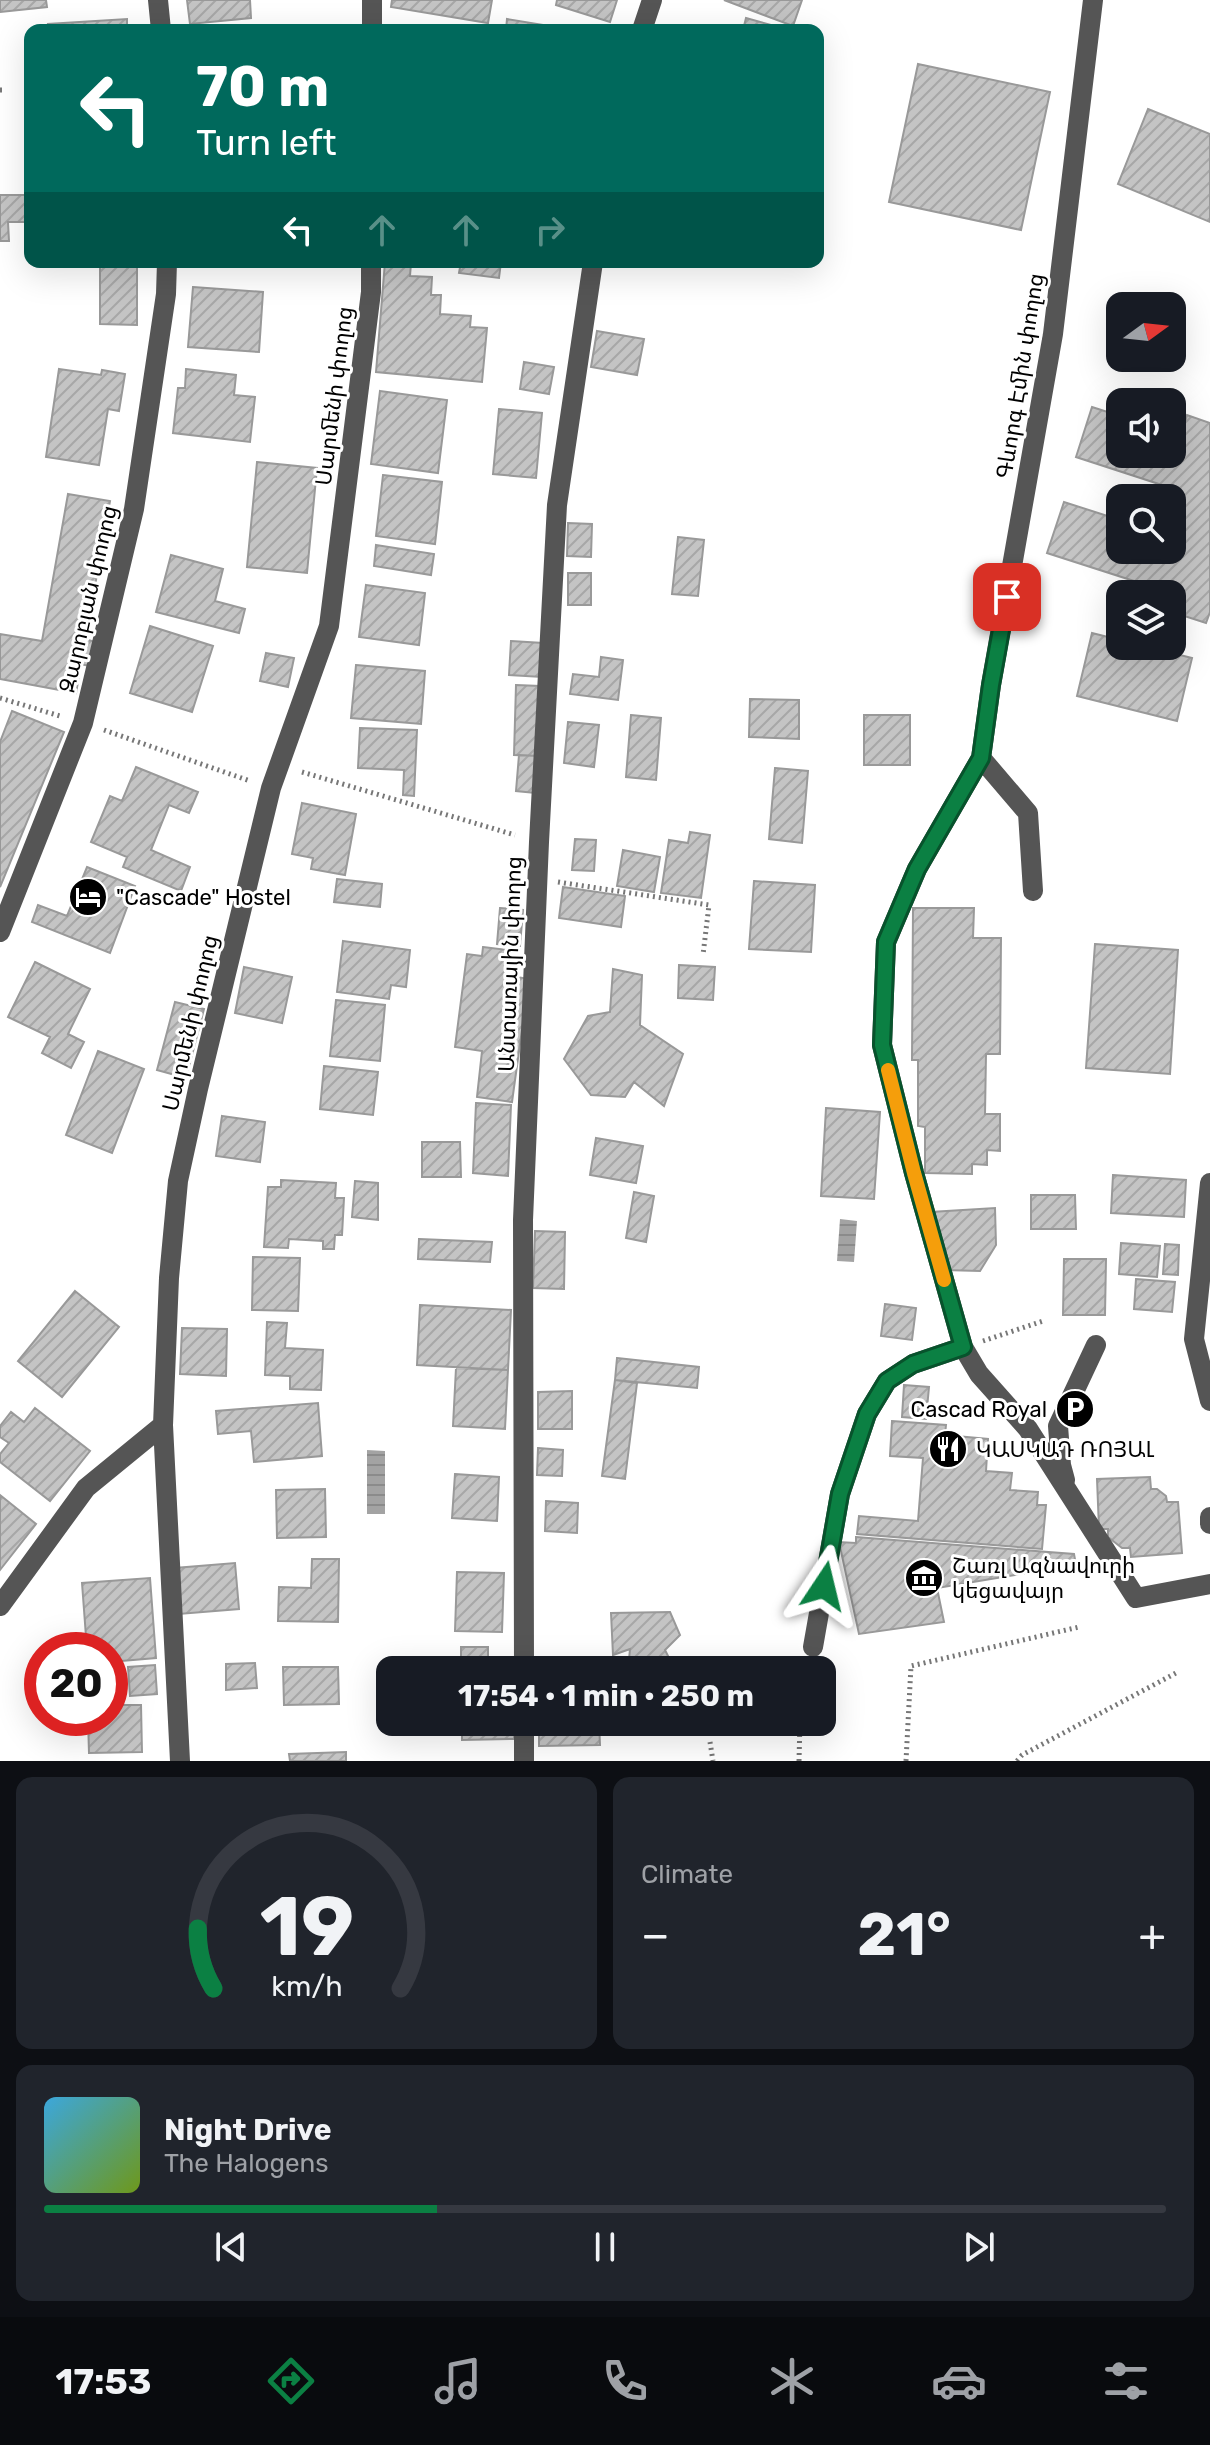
<!DOCTYPE html>
<meta charset="utf-8">
<style>
body{margin:0;font-family:Rubik,"Noto Sans Armenian",sans-serif;background:#20242c;color:#f1f3f6;height:100vh;display:flex;flex-direction:column;font-size:30px;white-space:nowrap}
*{box-sizing:border-box;margin:0}
p{font-size:26px;color:#9ea1a6}
.icon{flex:none;width:44px;height:44px;fill:none;stroke:currentColor;stroke-width:2;stroke-linecap:round;stroke-linejoin:round}
.map{position:relative;height:1761px;overflow:hidden}
.drawer{display:flex;flex-direction:column;gap:16px;padding:16px;background:#0d0f14;flex:1}
.drawer>*{flex:none}
.guide{position:absolute;left:24px;top:24px;width:800px;height:244px;border-radius:16px;box-shadow:0 8px 32px #0002;background:#00695c;color:#fff;overflow:hidden}
.needle{width:52px;rotate:75deg}
.controls{position:absolute;left:1106px;top:292px;display:grid;gap:16px}
.controls a{display:grid;place-items:center;width:80px;height:80px;border-radius:16px;background:#171b24;box-shadow:0 8px 32px #0002;font-size:40px}
.speed{position:absolute;left:24px;top:1632px;display:flex;gap:16px;font-size:40px;font-weight:700;text-align:center}
.speed>*{display:grid;place-content:center;width:104px;height:104px;border-radius:50%;background:#171b24;box-shadow:0 8px 32px #0002;line-height:1}
.speed .limit{border:12px solid #d22;background:#fff;color:#111}
.pin{position:absolute;display:grid;place-items:center;width:68px;height:68px;color:#fff;margin:-34px;border-radius:16px;box-shadow:0 4px 12px #0006}
.me{position:absolute;width:88px;margin:-44px;rotate:10deg;stroke-linejoin:round;filter:drop-shadow(0 0 6px #0008)}
.turn{display:flex;align-items:center;gap:28px;height:168px;padding:0 40px;font-size:36px}
.turn .icon{width:104px;height:104px;stroke-width:2.5}
.turn b{display:block;font-size:56px;line-height:68px}
.lanes{display:flex;align-items:center;height:76px;padding:0 40px;background:#0003;justify-content:center;gap:40px;direction:ltr}
.lanes .off{opacity:.35}
.big{font-size:60px;font-weight:700;line-height:1.1}
.drawer .tile{flex:1;display:flex;flex-direction:column;justify-content:center;gap:12px;min-width:0;padding:0 28px;border-radius:16px;background:#20242c}
.drawer .dial{align-items:center;gap:0}
.dial svg{height:208px;overflow:visible;fill:none;stroke:#363941;stroke-width:7;stroke-linecap:round;text-anchor:middle}
.dial text{fill:#f1f3f6;stroke:none}
.song{display:flex;align-items:center;gap:24px}
.cover{width:96px;height:96px;border-radius:12px;background:linear-gradient(135deg,hsl(200 70% 55%),hsl(80 70% 35%))}
.played{height:8px;border-radius:4px;background:linear-gradient(90deg,#0b8043 35%,#363941 35%)}
.keys{display:flex;justify-content:space-around;direction:ltr}
.heat{display:flex;justify-content:space-between;align-items:center;font-size:44px;direction:ltr}
.drawer .tiles{flex:1;display:grid;gap:16px;grid-template-columns:1fr 1fr}
.tile:last-child{grid-column:span 2}
.trip{position:absolute;left:376px;top:1656px;width:460px;height:80px;border-radius:16px;background:#171b24;box-shadow:0 8px 32px #0002;font-weight:700;line-height:80px;text-align:center}
.menu{display:flex;height:128px;justify-content:space-around;align-items:center;background:#090b0e;color:#9ea1a6}
.menu .icon{width:56px;height:56px}
.menu .selected{color:#0b8043}
.menu b{font-size:36px;color:#f1f3f6}
.map>svg:first-child{display:block}
.water{fill:url(#water-rules)}
.building{fill:url(#building-hatch);stroke:#999;stroke-width:2}
.lines{fill:none;stroke-linecap:round;stroke-linejoin:round}
.path{stroke:#777;stroke-width:5;stroke-dasharray:2 4;stroke-linecap:butt}
.minor{stroke:#555;stroke-width:20}
.route-casing{stroke:#07532c;stroke-width:20}
.route{stroke:#0b8043;stroke-width:14}
.slow{stroke:#f59e0b;stroke-width:14}
.labels{text-anchor:middle;dominant-baseline:central;stroke-width:6;stroke-linejoin:round;paint-order:stroke}
.street-label{font-size:22px;fill:#000;stroke:#fff}
.poi-label{font-size:22px;fill:#000;stroke:#fff;text-anchor:start}
</style>
<div class="map">
<svg width="1210" height="1761" viewBox="0 0 1210 1761">
<defs>
<pattern id="water-rules" width="6" height="5" patternUnits="userSpaceOnUse" patternTransform="scale(2)"><rect width="6" height="5" fill="#a3a3a3"/><path d="M0 2.5h6" fill="none" stroke="#8b8b8b"/></pattern>
<pattern id="building-hatch" width="6" height="6" patternUnits="userSpaceOnUse" patternTransform="scale(2)"><rect width="6" height="6" fill="#c4c4c4"/><path d="M-1 1l2-2M0 6l6-6M5 7l2-2" fill="none" stroke="#a7a7a7"/></pattern>
</defs>
<rect width="100%" height="100%" fill="#fff"/>
<path class="water" d="M840,1219L857,1221L854,1262L837,1261Z
M367,1450L385,1451V1514H367Z"/>
<path class="building" d="M0,0H46L47,7L0,12Z
M187,0H250L251,18L190,24Z
M392,0H492L488,23L391,7Z
M557,0H617L610,22L556,5Z
M724,0H802L793,26Z
M746,18L789,30H743Z
M127,19V30H49L48,24Z
M507,19L556,27V30H506Z
M918,64L1050,92L1021,230L889,202Z
M1148,109L1210,134V222L1118,184Z
M0,195H26L27,222H8L9,241H0Z
M100,262H137V325L100,324Z
M385,262L411,263L410,276L432,277L431,295H441L440,314L471,316L470,327L487,328L482,382L376,372Z
M461,262H501L499,278L459,273Z
M193,287L263,292L259,352L188,347Z
M597,331L644,339L637,375L591,367Z
M524,362L554,367L549,394L520,389Z
M59,369L101,375L102,370L125,374L119,411L108,409L99,465L46,457Z
M186,369L236,375L234,395L255,397L250,442L173,433L178,388H185Z
M380,391L447,400L438,473L371,464Z
M1092,407L1120,416V454H1172V433L1181,436L1187,415L1210,423V612L1206,623L1172,612V594H1134L1137,582L1047,553L1064,502L1120,520V550H1172V498H1165L1168,487L1076,457Z
M499,409L542,413L536,478L493,474Z
M257,462L317,468L307,573L247,567Z
M383,475L442,482L435,544L376,536Z
M68,494L110,501L76,693L0,679V634L42,641Z
M568,523L592,524L591,557L567,556Z
M678,537L704,540L698,596L672,594Z
M376,545L434,554L431,575L374,566Z
M171,555L223,569L215,601L245,609L239,633L156,612Z
M568,573H591V605H568Z
M366,585L425,593L419,645L359,637Z
M150,626L213,646L192,712L130,693Z
M1092,633L1120,640V646H1144L1192,658L1177,721L1077,696Z
M85,639L95,642L90,666L80,664Z
M511,641L543,643L542,677L509,675Z
M266,653L294,658L288,687L260,681Z
M601,657L623,660L618,700L570,694L573,674L599,677Z
M356,665L425,671L421,724L351,718Z
M516,685L540,686L538,756L514,755Z
M750,699L799,700V739L749,737Z
M12,711L64,732L0,887V742Z
M631,715L661,718L656,780L626,777Z
M864,715H910V765H864Z
M568,722L599,725L594,767L564,763Z
M360,728L417,730L414,796L403,795L404,770L358,768Z
M519,755L538,756L535,793L516,791Z
M136,767L198,792L189,813L169,805L151,850L190,867L181,891L123,867L127,857L91,842L110,796L122,801Z
M775,768L808,771L802,843L769,839Z
M302,803L356,814L345,875L311,869L313,858L292,854Z
M690,832L710,835L701,898L661,893L669,840L688,843Z
M575,839L596,840L594,871L572,870Z
M623,850L660,857L654,892L617,886Z
M87,867L135,886L110,953L32,922L38,905L67,916Z
M337,879L382,884L380,907L334,902Z
M754,881L815,885L811,952L749,949Z
M563,887L625,896L621,927L559,918Z
M500,908L523,910L520,946L497,944Z
M913,908H974L973,938H1001L1000,1054H986L985,1114H1000V1151L987,1150V1165L972,1164V1174L925,1173V1127L918,1126V1060H912Z
M343,941L410,950L406,987L391,985L389,999L337,992Z
M1095,944L1178,950L1170,1074L1086,1068Z
M483,947L508,950L505,975L529,979L512,1102L477,1097L482,1051L455,1047L467,954L482,956Z
M35,962L90,989L68,1034L84,1042L71,1068L42,1053L50,1037L8,1017Z
M679,965L715,967L713,1000L678,998Z
M244,967L292,977L282,1023L235,1013Z
M613,969L642,975L640,1025L683,1054L664,1106L634,1082L625,1097L591,1095L564,1059L588,1016L610,1012Z
M336,1000L385,1005L380,1061L330,1056Z
M175,1002L204,1009L186,1078L157,1070Z
M98,1051L144,1069L112,1153L66,1135Z
M324,1066L378,1072L373,1115L320,1109Z
M476,1103L511,1105L508,1176L473,1173Z
M826,1108L880,1112L874,1199L821,1196Z
M222,1116L265,1122L260,1162L216,1156Z
M596,1138L643,1146L636,1183L590,1175Z
M422,1142H460L461,1177H422Z
M1113,1175L1186,1180L1184,1217L1111,1213Z
M281,1180L336,1183L335,1198H344L342,1235H335L334,1249H323V1241L289,1239L288,1248L264,1247L268,1187H281Z
M355,1181L378,1183V1220L352,1217Z
M634,1192L654,1196L646,1242L626,1238Z
M1031,1195H1075L1076,1229H1031Z
M995,1208L996,1245L980,1271L944,1270L931,1212Z
M535,1231L565,1232L564,1289L533,1288Z
M419,1239L492,1242L490,1262L418,1259Z
M1121,1243L1160,1246L1157,1277L1119,1274Z
M1165,1244L1179,1245L1178,1275L1163,1274Z
M253,1257L300,1258L298,1311L252,1310Z
M1064,1259H1106L1105,1315H1063Z
M1136,1279L1175,1282L1172,1312L1134,1309Z
M75,1291L119,1327L62,1397L18,1361Z
M885,1304L916,1308L912,1340L881,1336Z
M420,1305L511,1310L508,1370L417,1365Z
M267,1322L287,1323L285,1348L323,1350L321,1390L290,1389V1376L265,1375Z
M182,1328L227,1329L226,1376L180,1374Z
M617,1358L699,1367L697,1388L615,1380Z
M456,1368L508,1370L505,1429L453,1426Z
M615,1380L637,1383L625,1479L602,1476Z
M904,1385L929,1387L926,1419L902,1417Z
M572,1391V1429H538V1392Z
M318,1403L322,1456L254,1462L251,1431L218,1434L216,1411Z
M35,1408L90,1451L50,1501L0,1462V1454L9,1443L0,1437V1426L11,1412L24,1422Z
M892,1421L946,1425L945,1435L988,1439L986,1471L1012,1473L1010,1490L1038,1492L1037,1505H1046L1042,1549L857,1534L859,1516L918,1521L923,1458L890,1456Z
M538,1448L563,1450L562,1476L537,1475Z
M455,1474L499,1477L497,1521L452,1518Z
M1150,1477L1151,1489H1157L1166,1496L1167,1502H1178L1182,1553L1131,1557L1130,1548H1122L1108,1537V1529H1099L1097,1479Z
M325,1489L326,1537L277,1538L276,1490Z
M0,1495L36,1524L0,1570Z
M546,1501L578,1503L577,1533L545,1531Z
M856,1537L1074,1554L1076,1565L937,1588L944,1622L859,1634L839,1542L856,1543Z
M312,1559H339L338,1622L278,1621L279,1587L311,1588Z
M235,1563L239,1609L179,1614L175,1568Z
M457,1572L504,1573L502,1632L455,1631Z
M150,1578L156,1658L110,1662V1650H87L82,1583Z
M670,1612L680,1635L665,1650L675,1670H628L630,1649L613,1655L611,1613Z
M461,1647H488V1670H461Z
M255,1663L257,1688L226,1690V1664Z
M155,1665L157,1694L130,1696L128,1667Z
M283,1667H338L339,1704L284,1705Z
M110,1705H141L142,1752L89,1753L88,1718H110Z
M462,1722H514V1739L462,1740Z
M539,1722H599L600,1745L539,1746Z
M346,1752V1761H290L289,1754Z"/>
<g class="lines">
<path class="path" d="M0,90H3
M0,698L60,716
M104,730L250,781
M302,772L515,835
M558,882L709,905L703,955
M983,1341L1043,1321
M710,1742L713,1761
M799,1761L800,1722
M906,1761L911,1666L1079,1627
M1017,1761L1022,1755L1176,1673"/>
<path class="minor" d="M158,0L161,30
M1093,0L1053,334L991,685L981,758L917,869L886,942L882,1045L914,1173L963,1347L979,1374L1028,1429L1136,1598L1210,1584
M372,30V0
M642,30L652,0
M981,758L1028,813L1033,891
M0,932L83,723L134,509L166,294L167,262
M1210,1183L1194,1339L1210,1401
M1065,1480L1061,1465L1058,1426L1096,1345
M1210,1517V1524
M0,1606L86,1488L163,1425
M813,1647L840,1494L867,1414L887,1381L913,1364L963,1347
M524,1670L523,1220L539,842L557,505L593,262
M524,1722V1761
M180,1761L163,1425L169,1278L178,1181L198,1089L271,788L329,626L371,292V262"/>
</g>
<g class="lines">
<g class="route-casing">
<path id="route" d="M824,1586L840,1494L867,1414L887,1381L913,1364L963,1347L914,1173L882,1045L886,942L917,869L981,758L991,685L1007,597"/>
</g>
<use href="#route" class="route"/>
<path class="slow" d="M888,1070L914,1173L944,1280"/>
</g>
<defs>
<g id="hotel-disc" transform="scale(2)"><circle r="9.5" fill="#000" stroke="#fff"/><path d="M-6-4.5h1.5V1H6V5H4.5V3h-9V5H-6ZM-4 0a1.8 1.8 0 1 1 3.6 0ZM.5 0V-2.5h3Q6-2.5 6 0Z" fill="#fff"/></g>
<g id="parking-disc" transform="scale(2)"><circle r="9.5" fill="#000" stroke="#fff"/><path d="M-3.5-5.5H1a3.5 3.5 0 0 1 0 7H-1V5.5H-3.5ZM-1-3.4V-.6H.8a1.4 1.4 0 0 0 0-2.8Z" fill="#fff"/></g>
<g id="restaurant-disc" transform="scale(2)"><circle r="9.5" fill="#000" stroke="#fff"/><path d="M-5-6h1v4h1v-4h1v4h1v-4h1v5L-1.5 .5V6h-2V.5L-5-1ZM5-6V6H3V1.5H1.5Q1.5-4 5-6Z" fill="#fff"/></g>
<g id="museum-disc" transform="scale(2)"><circle r="9.5" fill="#000" stroke="#fff"/><path d="M0-6L6-3V-2H-6V-3ZM-5-1h2V3h-2ZM-1-1h2V3h-2ZM3-1h2V3H3ZM-6 4H6V6H-6Z" fill="#fff"/></g>
</defs>
<g fill-rule="evenodd">
<use href="#hotel-disc" x="88" y="897"/>
<use href="#parking-disc" x="1075" y="1409"/>
<use href="#restaurant-disc" x="948" y="1449"/>
<use href="#museum-disc" x="924" y="1578"/>
</g>
<g class="labels">
<g class="street-label">
<text transform="translate(1020 376) rotate(-81)">Գևորգ Էմին փողոց</text>
<text transform="translate(334 396) rotate(-83)">Սարմենի փողոց</text>
<text transform="translate(88 599) rotate(-77)">Զարոբյան փողոց</text>
<text transform="translate(510 964) rotate(-88)">Անտառային փողոց</text>
<text transform="translate(190 1023) rotate(-77)">Սարմենի փողոց</text>
</g>
<g class="poi-label">
<text x="116" y="897">"Cascade" Hostel</text>
<text x="1047" y="1409" text-anchor="end">Cascad Royal</text>
<text x="976" y="1449">ԿԱՍԿԱԴ ՌՈՅԱԼ</text>
<text x="952" y="1565">Շառլ Ազնավուրի<tspan x="952" dy="25">կեցավայր</tspan></text>
</g>
</g>
</svg>
<div class="controls">
<a><svg class="needle" viewBox="-14 -14 28 28"><path d="M0-13l5 13h-10z" fill="#e53935"/><path d="M0 13l5-13h-10z" fill="#9ea1a6"/></svg></a>
<a><svg class="icon" aria-label="sound" viewBox="0 0 24 24"><path d="M4 9h4l5-4v14l-5-4H4zM17 9q2 3 0 6"/></svg></a>
<a><svg class="icon" aria-label="search" viewBox="0 0 24 24"><circle cx="10" cy="10" r="6"/><path d="M15 15l6 6"/></svg></a>
<a><svg class="icon" aria-label="layers" viewBox="0 0 24 24"><path d="M12 4l9 5-9 5-9-5zM3 14l9 5 9-5"/></svg></a>
</div>
<div class="speed"><div class="limit">20</div></div>
<div class="pin" style="left:1007px;top:597px;background:#d93025"><svg class="icon" aria-label="arrive" viewBox="0 0 24 24"><path d="M6 21V4h12l-3 4 3 4H6"/></svg></div>
<svg class="me" style="left:824px;top:1586px" viewBox="-20 -20 40 40"><path d="M0-17L14 15 0 8-14 15z" fill="#0b8043" stroke="#fff" stroke-width="4"/></svg>
<div class="trip">17:54 · 1 min · 250 m</div>
<div class="guide">
<div class="turn"><svg class="icon" aria-label="left" viewBox="0 0 24 24"><path d="M17 20v-9H6M10 6l-5 5 5 5"/></svg><div><b>70 m</b>Turn left</div></div>
<div class="lanes"><svg class="icon" aria-label="left" viewBox="0 0 24 24"><path d="M17 20v-9H6M10 6l-5 5 5 5"/></svg><svg class="icon off" aria-label="ahead" viewBox="0 0 24 24"><path d="M12 20V5M6 11l6-6 6 6"/></svg><svg class="icon off" aria-label="ahead" viewBox="0 0 24 24"><path d="M12 20V5M6 11l6-6 6 6"/></svg><svg class="icon off" aria-label="right" viewBox="0 0 24 24"><path d="M7 20v-9h11M14 6l5 5-5 5"/></svg></div>
</div>
</div>
<section class="drawer">
<div class="tiles">
<div class="tile dial"><svg viewBox="0 0 100 80">
<path d="M14 69A42 42 0 1 1 86 69"/>
<path d="M14 69A42 42 0 0 1 8 46" stroke="#0b8043"/>
<text x="50" y="56" font-size="32" font-weight="700">19</text>
<text x="50" y="72" font-size="11">km/h</text>
</svg></div>
<div class="tile"><p>Climate</p>
<div class="heat"><a>−</a><b class="big">21°</b><a>+</a></div>
</div>
<div class="tile">
<div class="song"><i class="cover"></i><div><b>Night Drive</b><p>The Halogens</p></div></div>
<div class="played"></div>
<div class="keys"><svg class="icon" aria-label="previous" viewBox="0 0 24 24"><path d="M18 5L8 12l10 7zM5 5v14"/></svg><svg class="icon" aria-label="pause" viewBox="0 0 24 24"><path d="M8 5v14M16 5v14"/></svg><svg class="icon" aria-label="next" viewBox="0 0 24 24"><path d="M6 5l10 7-10 7zM19 5v14"/></svg></div>
</div>
</div>
</section>
<nav class="menu">
<b>17:53</b>
<svg class="icon selected" aria-label="directions" viewBox="0 0 24 24"><path d="M12 3l9 9-9 9-9-9zM9 14v-3h6M13 9l2 2-2 2"/></svg>
<svg class="icon" aria-label="music" viewBox="0 0 24 24"><path d="M9 18V5l10-2v13"/><circle cx="6" cy="18" r="3"/><circle cx="16" cy="16" r="3"/></svg>
<svg class="icon" aria-label="phone" viewBox="0 0 24 24"><path d="M5 4h4l2 5-3 2q2 4 5 5l2-3 5 2v4C11 20 4 13 5 4z"/></svg>
<svg class="icon" aria-label="climate" viewBox="0 0 24 24"><path d="M12 3v18M4 7l16 10M4 17L20 7"/></svg>
<svg class="icon" aria-label="car" viewBox="0 0 24 24"><path d="M5 17H2v-5l4-1 3-4h7l3 4 3 1v5h-3M9 17h6M6 11h13"/><circle cx="7" cy="17" r="2"/><circle cx="17" cy="17" r="2"/></svg>
<svg class="icon" aria-label="filters" viewBox="0 0 24 24"><path d="M4 7h16M4 17h16"/><circle cx="9" cy="7" r="2"/><circle cx="15" cy="17" r="2"/></svg>
</nav>
